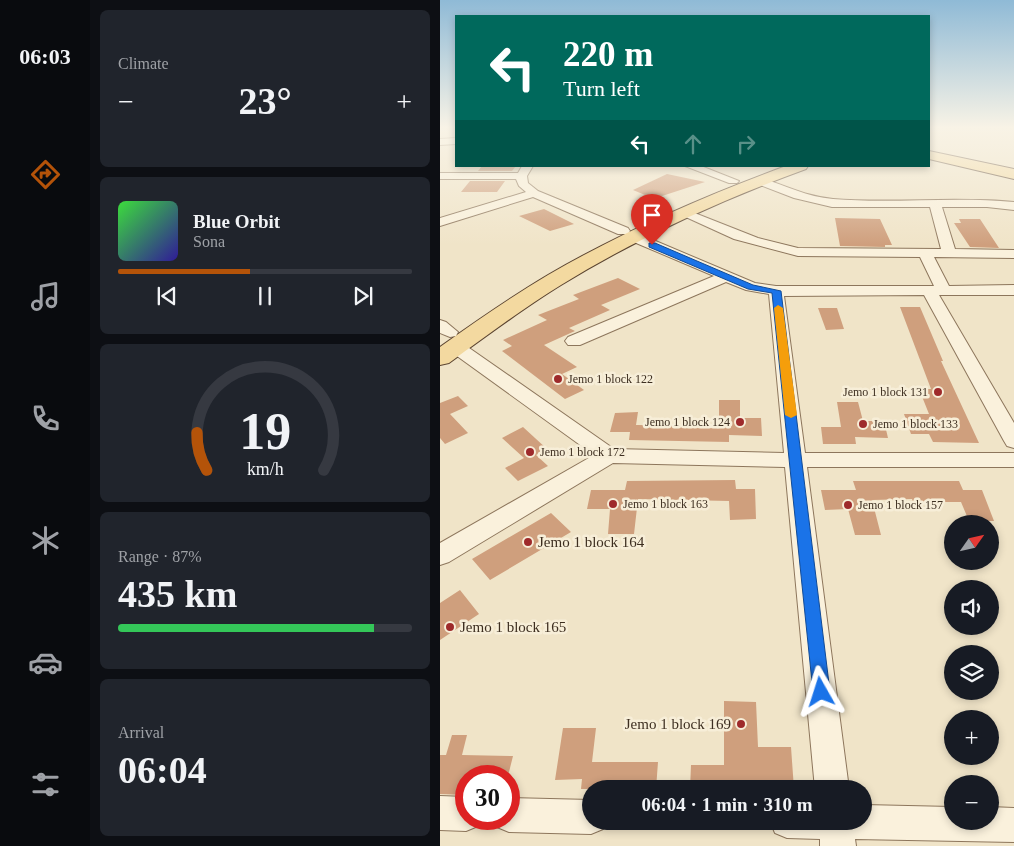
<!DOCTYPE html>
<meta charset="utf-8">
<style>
body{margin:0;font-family:Georgia,serif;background:#20242c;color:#f1f3f6;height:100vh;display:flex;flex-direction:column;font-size:19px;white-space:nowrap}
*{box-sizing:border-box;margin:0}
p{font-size:16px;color:#9ea1a6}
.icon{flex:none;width:28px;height:28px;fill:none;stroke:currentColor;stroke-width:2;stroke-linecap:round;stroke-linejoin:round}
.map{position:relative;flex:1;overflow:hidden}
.side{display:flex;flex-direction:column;gap:10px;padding:10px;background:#0d0f14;width:350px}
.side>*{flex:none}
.banner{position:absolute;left:15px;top:15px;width:475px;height:152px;border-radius:0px;box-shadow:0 2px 8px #0003;background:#00695c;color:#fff;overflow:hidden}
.needle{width:32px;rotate:56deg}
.tools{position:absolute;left:504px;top:515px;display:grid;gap:10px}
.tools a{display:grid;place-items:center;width:55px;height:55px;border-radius:50%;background:#171b24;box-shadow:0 2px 8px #0003;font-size:25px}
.speed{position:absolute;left:15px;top:765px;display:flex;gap:10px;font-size:25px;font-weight:700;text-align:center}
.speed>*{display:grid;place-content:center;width:65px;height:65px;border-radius:50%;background:#171b24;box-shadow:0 2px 8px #0003;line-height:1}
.speed .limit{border:8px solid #d22;background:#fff;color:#111}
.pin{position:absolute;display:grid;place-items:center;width:42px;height:42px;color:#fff;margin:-51px -21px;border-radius:50% 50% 50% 0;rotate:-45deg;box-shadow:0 0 5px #0007}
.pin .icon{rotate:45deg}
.me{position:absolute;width:55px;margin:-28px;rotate:354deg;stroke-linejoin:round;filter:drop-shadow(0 0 4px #0008)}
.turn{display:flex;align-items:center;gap:18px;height:105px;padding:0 25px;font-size:22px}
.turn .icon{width:65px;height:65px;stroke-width:2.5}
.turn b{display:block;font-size:35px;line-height:42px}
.lanes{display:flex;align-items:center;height:48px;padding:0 25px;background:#0003;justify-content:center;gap:25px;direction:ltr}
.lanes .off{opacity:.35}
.big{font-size:38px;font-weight:600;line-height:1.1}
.side .card{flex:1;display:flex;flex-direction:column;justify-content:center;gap:8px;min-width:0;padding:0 18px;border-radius:8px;background:#20242c}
.side .dial{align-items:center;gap:0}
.dial svg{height:130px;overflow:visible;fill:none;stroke:#363941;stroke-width:7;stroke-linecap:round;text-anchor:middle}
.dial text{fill:#f1f3f6;stroke:none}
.song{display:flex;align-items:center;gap:15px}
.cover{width:60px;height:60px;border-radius:8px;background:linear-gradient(135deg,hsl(120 70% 55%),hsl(250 70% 35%))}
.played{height:5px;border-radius:2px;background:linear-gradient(90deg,#b45309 45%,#363941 45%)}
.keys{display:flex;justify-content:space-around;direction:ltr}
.heat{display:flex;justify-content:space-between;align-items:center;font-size:28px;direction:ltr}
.charge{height:8px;border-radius:4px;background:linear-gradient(90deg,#34c759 87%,#363941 0)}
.trip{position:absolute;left:142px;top:780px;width:290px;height:50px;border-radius:25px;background:#171b24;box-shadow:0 2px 8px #0003;font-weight:600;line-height:50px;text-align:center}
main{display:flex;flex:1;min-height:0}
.tabs{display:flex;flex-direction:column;width:90px;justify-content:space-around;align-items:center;background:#090b0e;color:#9ea1a6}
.tabs .icon{width:35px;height:35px}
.tabs .active{color:#b45309}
.tabs b{font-size:22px;color:#f1f3f6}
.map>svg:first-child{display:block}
.building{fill:#cf9f7d}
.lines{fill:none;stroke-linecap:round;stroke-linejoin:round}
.street-casing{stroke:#8d765c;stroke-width:2}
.primary-casing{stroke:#5b4430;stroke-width:2}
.street{fill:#faf1dc;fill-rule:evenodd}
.primary{fill:#f3d9a0;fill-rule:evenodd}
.route{fill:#1a73e8;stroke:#114b97}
.slow{fill:#f59e0b}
.poi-dot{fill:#9e2a2b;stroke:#f7eed8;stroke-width:2}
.labels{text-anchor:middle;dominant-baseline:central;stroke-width:5;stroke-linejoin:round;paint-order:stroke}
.poi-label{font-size:12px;fill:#3d2e20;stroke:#f7eed8;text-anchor:start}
.near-poi-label{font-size:15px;fill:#3d2e20;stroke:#f7eed8;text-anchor:start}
</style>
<main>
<nav class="tabs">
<b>06:03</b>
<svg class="icon active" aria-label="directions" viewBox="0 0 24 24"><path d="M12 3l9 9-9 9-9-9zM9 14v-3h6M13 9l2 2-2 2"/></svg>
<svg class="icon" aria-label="music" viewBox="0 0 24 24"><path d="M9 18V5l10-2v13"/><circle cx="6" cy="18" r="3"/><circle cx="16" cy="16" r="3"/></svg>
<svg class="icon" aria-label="phone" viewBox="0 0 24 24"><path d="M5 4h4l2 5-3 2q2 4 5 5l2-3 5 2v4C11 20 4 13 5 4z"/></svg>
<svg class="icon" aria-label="climate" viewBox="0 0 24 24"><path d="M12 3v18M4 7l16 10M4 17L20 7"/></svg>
<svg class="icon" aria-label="car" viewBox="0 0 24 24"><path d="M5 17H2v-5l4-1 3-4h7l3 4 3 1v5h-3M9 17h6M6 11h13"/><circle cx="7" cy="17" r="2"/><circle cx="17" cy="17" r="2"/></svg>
<svg class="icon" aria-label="filters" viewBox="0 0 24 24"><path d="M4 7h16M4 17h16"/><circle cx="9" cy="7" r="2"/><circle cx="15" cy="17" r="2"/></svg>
</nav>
<section class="side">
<div class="card"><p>Climate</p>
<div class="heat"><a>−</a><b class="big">23°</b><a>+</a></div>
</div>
<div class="card">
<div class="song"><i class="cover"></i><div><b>Blue Orbit</b><p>Sona</p></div></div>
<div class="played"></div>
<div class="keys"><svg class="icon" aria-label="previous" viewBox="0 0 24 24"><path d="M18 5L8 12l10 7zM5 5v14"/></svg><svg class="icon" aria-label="pause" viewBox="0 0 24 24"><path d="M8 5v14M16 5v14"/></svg><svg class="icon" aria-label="next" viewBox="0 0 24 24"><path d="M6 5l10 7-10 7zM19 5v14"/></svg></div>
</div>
<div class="card dial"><svg viewBox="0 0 100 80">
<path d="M14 69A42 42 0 1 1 86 69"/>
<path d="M14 69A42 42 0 0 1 8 46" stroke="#b45309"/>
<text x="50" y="56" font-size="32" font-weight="700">19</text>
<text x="50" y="72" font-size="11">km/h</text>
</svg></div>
<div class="card"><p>Range · 87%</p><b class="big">435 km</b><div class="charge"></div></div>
<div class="card"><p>Arrival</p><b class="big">06:04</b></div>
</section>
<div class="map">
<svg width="574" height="846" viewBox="0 0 574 846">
<rect width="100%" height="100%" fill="#f0e4c8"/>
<path class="building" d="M42,166H76L72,171H38Z
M227,174L265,182L222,196L218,195L210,197L193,190Z
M30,181H65L57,192H21Z
M104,209L134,224L110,231L79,216Z
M395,218L440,219L452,245H445V247L400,246Z
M519,219H540L559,248L530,247L514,223H521Z
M178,278L200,289L161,305L170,310L129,328L135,331L104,345L137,367L122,374L144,390L125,399L62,351L72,346L63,340L107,320L98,315L139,299L133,295Z
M460,307H480L503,361H501L539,443L493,442L489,434H471L464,414H489L479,389H491Z
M378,308H397L404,329L386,330Z
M18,396L28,406L10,414L28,433L5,444L0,438V403Z
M279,400H300V418H321L322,436L289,435V442L189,440L190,432H170L175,413L198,412L196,425L279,426Z
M397,402H418L423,421H444L448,438L415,437L416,444H383L381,427H401Z
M83,427L107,449L96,455L108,466L78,481L65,468L84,458L62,438Z
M295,480L296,489H315L316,519L290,520L289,501L198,499L194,534H168L170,509H147L151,490H185L187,481Z
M413,481H519L523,490H542L554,521H529L521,502H473L472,499L432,500L441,535H415L408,509L385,510L381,490H416Z
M111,513L131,532L50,580L32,559Z
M20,590L39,614L0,640V603Z
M284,701L316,702L318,747H351L354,789H250L251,765H284Z
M123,728H156L152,762H218L216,789H141L142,779L115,780Z
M12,735H27L22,755L73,756L68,776H26V795L0,794V755H6Z"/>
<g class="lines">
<g class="street-casing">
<path id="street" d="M16,138V144L0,145V139Z
M82,166H93L87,176L88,183L98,191L188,228L190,231L188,234H178L93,197L0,226V218L86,192L79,186L76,179H0V173H78Z
M245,166H261L299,181L297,183H289Z
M319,178C344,184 366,197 393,199C453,204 514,196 574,202V210L547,207H502L515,249L574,250V258L494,257L509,286L574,285V295H499L574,423V448L567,446L564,441L484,295L344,296L365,453H574V467H367L409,789H375L345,467L173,463L9,562L0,565V543L154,455L10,351L7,347L10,343H22L174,449L344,453L329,294L306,290L286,282L140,345H128L125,341L128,337L274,276L189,240L187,237L189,234H199L315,283L336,286H494L480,257L358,256L294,239L237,213L239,210H247L318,238L358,248L501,249L490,207H392L354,198L315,183V179Z
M0,320L6,322L18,332L16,336L10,337L0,333Z
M0,796L26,797V819H41L38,826L26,831L0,830Z
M69,798L151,800V821H166L163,829L151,834L69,832L57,827L53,819H69Z
M424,805L512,807V821H550V807L574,808V842L415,839L416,846H380V839L347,838L335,833L330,821H424Z"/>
</g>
<g class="primary-casing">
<path id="primary" d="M489,151L574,169V179L489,159Z
M346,166H368L366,169C281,200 199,237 121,285C82,309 46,336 9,363L0,365V347C35,322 71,297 108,275C184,231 264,196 346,166Z"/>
</g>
<use href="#street" class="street"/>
<use href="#primary" class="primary"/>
</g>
<linearGradient id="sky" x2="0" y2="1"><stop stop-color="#8fbad6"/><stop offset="0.52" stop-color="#f8f3e6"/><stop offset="1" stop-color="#f8f3e6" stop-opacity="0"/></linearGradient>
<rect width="574" height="245" fill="url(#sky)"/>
<path class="route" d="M209,243H215L313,285L341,291L390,692L387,698L381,700L375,698L373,692L332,293L308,289L209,247Z"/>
<path class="slow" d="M338,305L343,308L357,415L351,418L345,415L334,308Z"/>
<g class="poi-dot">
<circle cx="118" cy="379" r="5"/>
<circle cx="498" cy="392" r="5"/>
<circle cx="300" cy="422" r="5"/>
<circle cx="423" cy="424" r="5"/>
<circle cx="90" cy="452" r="5"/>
<circle cx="173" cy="504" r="5"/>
<circle cx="408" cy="505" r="5"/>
<circle cx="88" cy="542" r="5"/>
<circle cx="10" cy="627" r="5"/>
<circle cx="301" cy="724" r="5"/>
</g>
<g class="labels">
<g class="poi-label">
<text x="128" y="379">Jemo 1 block 122</text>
<text x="488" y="392" text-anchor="end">Jemo 1 block 131</text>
<text x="290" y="422" text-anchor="end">Jemo 1 block 124</text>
<text x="433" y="424">Jemo 1 block 133</text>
<text x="100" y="452">Jemo 1 block 172</text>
<text x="183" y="504">Jemo 1 block 163</text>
<text x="418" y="505">Jemo 1 block 157</text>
</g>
<g class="near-poi-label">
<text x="98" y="542">Jemo 1 block 164</text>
<text x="20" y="627">Jemo 1 block 165</text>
<text x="291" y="724" text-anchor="end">Jemo 1 block 169</text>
</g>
</g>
</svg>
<div class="tools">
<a><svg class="needle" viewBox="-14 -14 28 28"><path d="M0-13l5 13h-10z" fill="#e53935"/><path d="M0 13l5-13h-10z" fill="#9ea1a6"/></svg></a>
<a><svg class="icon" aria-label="sound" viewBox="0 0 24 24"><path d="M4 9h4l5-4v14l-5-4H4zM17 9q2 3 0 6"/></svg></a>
<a><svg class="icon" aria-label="layers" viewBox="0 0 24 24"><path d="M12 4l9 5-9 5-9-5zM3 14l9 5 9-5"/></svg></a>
<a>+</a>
<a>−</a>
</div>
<div class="speed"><div class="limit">30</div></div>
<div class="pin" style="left:212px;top:245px;background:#d93025"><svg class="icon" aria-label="arrive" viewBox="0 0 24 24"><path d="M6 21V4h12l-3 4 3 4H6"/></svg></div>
<svg class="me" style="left:381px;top:692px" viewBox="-20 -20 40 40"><path d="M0-17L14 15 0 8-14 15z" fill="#1a73e8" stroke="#fff" stroke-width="4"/></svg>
<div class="trip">06:04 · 1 min · 310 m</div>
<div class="banner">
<div class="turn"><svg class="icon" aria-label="left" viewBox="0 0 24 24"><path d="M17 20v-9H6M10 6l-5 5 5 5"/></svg><div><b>220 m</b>Turn left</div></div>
<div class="lanes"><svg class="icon" aria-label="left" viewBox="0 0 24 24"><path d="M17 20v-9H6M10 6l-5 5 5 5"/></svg><svg class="icon off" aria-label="ahead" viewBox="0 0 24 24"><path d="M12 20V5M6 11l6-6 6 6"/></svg><svg class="icon off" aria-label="right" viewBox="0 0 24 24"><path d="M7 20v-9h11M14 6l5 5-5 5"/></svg></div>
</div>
</div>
</main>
